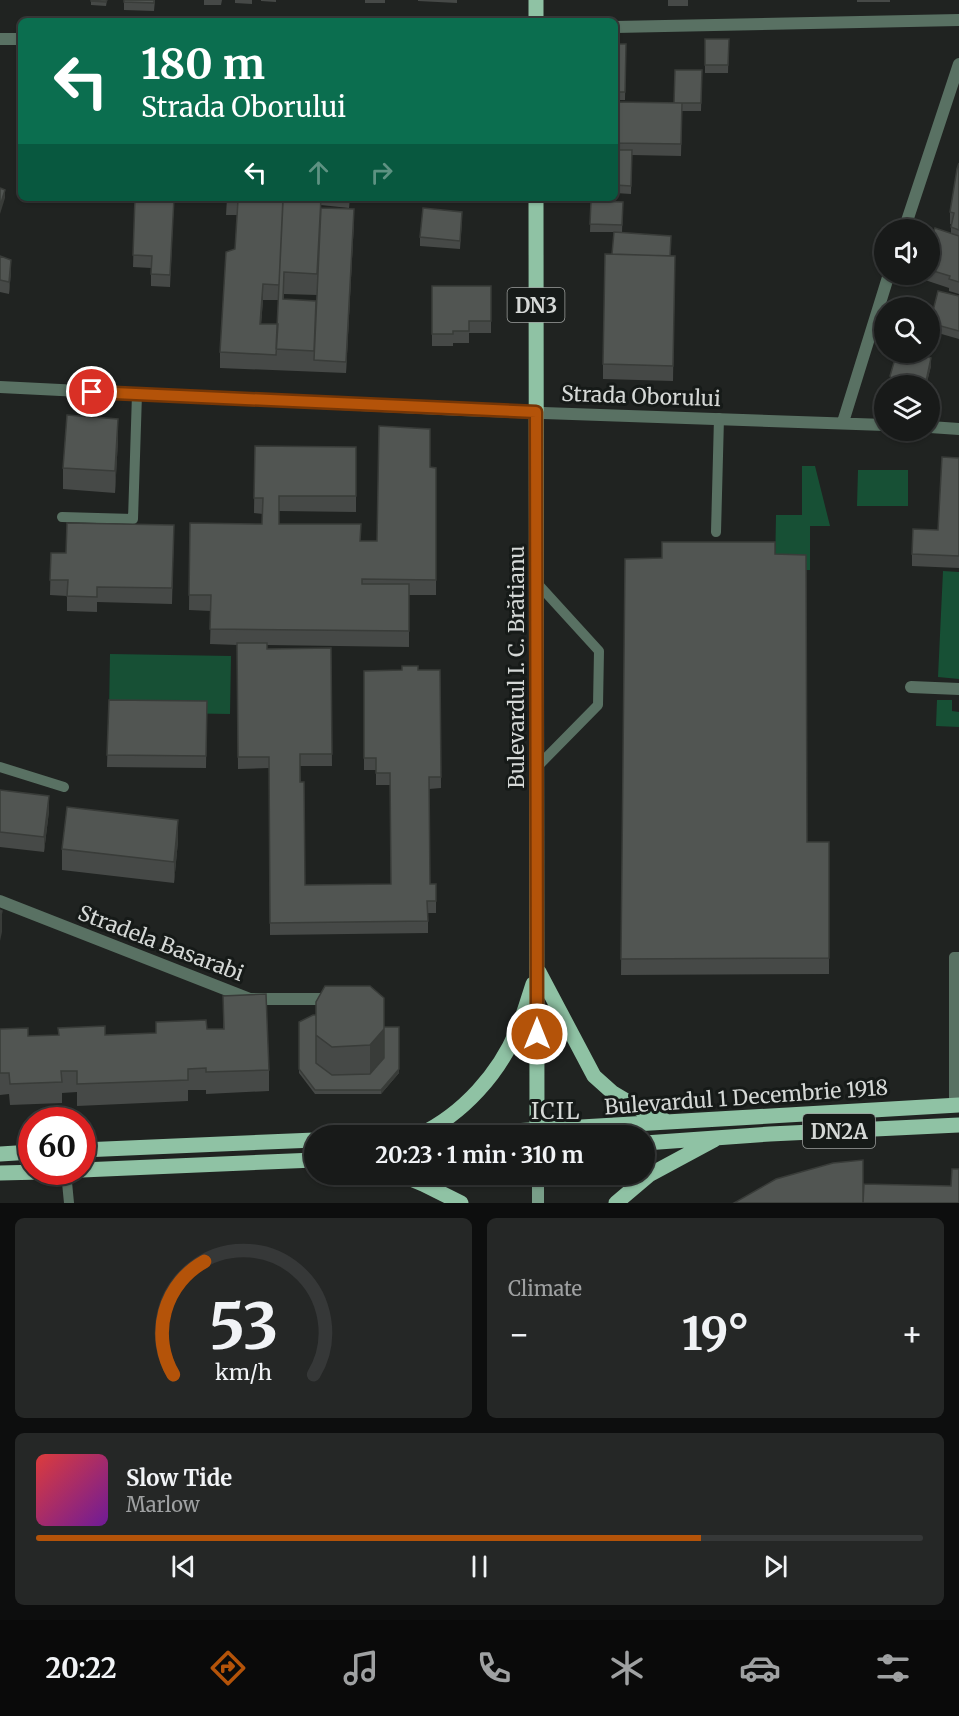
<!DOCTYPE html>
<meta charset="utf-8">
<style>
body{margin:0;font-family:Merriweather,serif;background:#252726;color:#f1f3f6;height:100vh;display:flex;flex-direction:column;font-size:22px;white-space:nowrap}
*{box-sizing:border-box;margin:0}
p{font-size:20px;color:#9fa1a2}
.icon{flex:none;width:33px;height:33px;fill:none;stroke:currentColor;stroke-width:2;stroke-linecap:round;stroke-linejoin:round}
.map{position:relative;height:1203px;overflow:hidden}
.details{display:flex;flex-direction:column;gap:15px;padding:15px;background:#0d0e0e;flex:1}
.details>*{flex:none}
.top-card{position:absolute;left:18px;top:18px;width:600px;height:183px;border-radius:9px;box-shadow:0 2px 4px #0004,0 0 0 2px #363838;background:#0b6e4f;color:#fff;overflow:hidden}
.fabs{position:absolute;left:874px;top:219px;display:grid;gap:12px}
.fabs a{display:grid;place-items:center;width:66px;height:66px;border-radius:50%;background:#181a19;box-shadow:0 2px 4px #0004,0 0 0 2px #363838;font-size:30px}
.speed{position:absolute;left:18px;top:1107px;display:flex;gap:12px;font-size:30px;font-weight:700;text-align:center}
.speed>*{display:grid;place-content:center;width:78px;height:78px;border-radius:50%;background:#181a19;box-shadow:0 2px 4px #0004,0 0 0 2px #363838;line-height:1}
.speed .limit{border:9px solid #d22;background:#fff;color:#111}
.pin{position:absolute;display:grid;place-items:center;width:51px;height:51px;color:#fff;margin:-26px;border:3px solid #fff;border-radius:50%;box-shadow:0 2px 6px #0007}
.me{position:absolute;width:66px;margin:-33px;rotate:0deg;stroke-linejoin:round;filter:drop-shadow(0 0 4px #0008)}
.turn{display:flex;align-items:center;gap:21px;height:126px;padding:0 24px;font-size:27px}
.turn .icon{width:78px;height:78px;stroke-width:2.5}
.turn b{display:block;font-size:42px;line-height:51px}
.lanes{display:flex;align-items:center;height:57px;padding:0 24px;background:#0003;justify-content:center;gap:30px;direction:ltr}
.lanes .off{opacity:.35}
.big{font-size:45px;font-weight:700;line-height:1.1}
.details .card{flex:1;display:flex;flex-direction:column;justify-content:center;gap:9px;min-width:0;padding:0 21px;border-radius:9px;background:#252726}
.details .dial{align-items:center;gap:0}
.dial svg{height:156px;overflow:visible;fill:none;stroke:#363838;stroke-width:7;stroke-linecap:round;text-anchor:middle}
.dial text{fill:#f1f3f6;stroke:none}
.song{display:flex;align-items:center;gap:18px}
.cover{width:72px;height:72px;border-radius:9px;background:linear-gradient(135deg,hsl(0 70% 55%),hsl(280 70% 35%))}
.played{height:6px;border-radius:3px;background:linear-gradient(90deg,#b45309 75%,#363838 75%)}
.keys{display:flex;justify-content:space-around;direction:ltr}
.heat{display:flex;justify-content:space-between;align-items:center;font-size:33px;direction:ltr}
.details .tiles{flex:1;display:grid;gap:15px;grid-template-columns:1fr 1fr}
.card:last-child{grid-column:span 2}
.trip{position:absolute;left:304px;top:1125px;width:351px;height:60px;border-radius:30px;background:#181a19;box-shadow:0 2px 4px #0004,0 0 0 2px #363838;font-weight:700;line-height:60px;text-align:center}
.menu{display:flex;height:96px;justify-content:space-around;align-items:center;background:#0a0a0a;color:#9fa1a2}
.menu .icon{width:42px;height:42px}
.menu .active{color:#b45309}
.menu b{font-size:27px;color:#f1f3f6}
.map>svg:first-child{display:block}
.green{fill:#175035}
.lines{fill:none;stroke-linecap:round;stroke-linejoin:round}
.service{stroke:#597163;stroke-width:10}
.minor{stroke:#597163;stroke-width:12}
.tertiary{stroke:#597163;stroke-width:12}
.secondary{stroke:#789e88;stroke-width:12}
.primary{stroke:#8fc2a4;stroke-width:15}
.wall{fill:#464947;fill-rule:evenodd}
.shaded-wall{fill:#393c39}
.building{fill:#515552;stroke:#393c39;stroke-width:1.5}
.route-casing{stroke:#753606;stroke-width:15}
.route{stroke:#b45309;stroke-width:10}
.labels{text-anchor:middle;dominant-baseline:central;stroke-width:6;stroke-linejoin:round;paint-order:stroke}
.shield{fill:#161a18;stroke:#9c9f9d;stroke-width:1.5}
.shield-label{font-size:20px;font-weight:bold;fill:#d5d8d6}
.street-label{font-size:21px;fill:#d5d8d6;stroke:#161a18}
.neighbourhood-label{font-size:22px;letter-spacing:1.5px;fill:#d5d8d6;stroke:#161a18}
</style>
<div class="map">
<svg width="959" height="1203" viewBox="0 0 959 1203">
<rect width="100%" height="100%" fill="#202321"/>
<path class="green" d="M802,466H815L830,526H810V570H775L776,515H802Z
M858,470H908V506H857Z
M943,571L959,572V679L938,677Z
M110,654L231,656L230,714L109,712Z
M937,700H952V711L959,712V727L936,726Z"/>
<g class="lines">
<path class="service" d="M62,517L133,519L137,394
M716,532L719,418
M537,583L599,651L598,705L537,767
M0,767L64,787
M954,1105V957H959
M66,1172L69,1203"/>
<path class="minor" d="M904,230L959,64
M0,387L462,410L885,425
M843,422L889,274
M930,427L959,429
M911,687L959,689
M0,901L250,999H331"/>
<path class="tertiary" d="M615,27L959,20
M0,39H21"/>
<path class="secondary" d="M538,1174V1203"/>
<path class="primary" d="M536,0V21
M536,198L537,1136
M539,972L594,1076L613,1093L655,1118L664,1120
M419,1135C463,1114 500,1073 518,1028C524,1014 528,999 533,984
M427,1136L959,1105
M645,1143L770,1134L959,1125
M82,1150L315,1140
M0,1154L32,1152
M82,1170L315,1160
M0,1173L42,1172
M399,1174L423,1184L461,1203
M616,1203L649,1175L714,1140"/>
</g>
<path class="wall" d="M91,0H107L106,6L91,5Z
M124,0H155L154,11L124,10Z
M204,0H222L221,5H204Z
M235,0H252V4L235,3Z
M261,0H276V2L261,1Z
M365,0H385V3H365Z
M418,0H457V3L418,1Z
M668,0H688V6H668Z
M857,0H890V2H857Z
M705,39H729L728,73H705Z
M615,44H626L625,100H615Z
M702,70L701,111H682L681,156L632,155L631,194L615,193V102L674,103Z
M959,163V294L949,291V288L922,279V274H930V242L951,233V224H950V212Z
M135,198H174L170,287L151,286V268L133,267Z
M227,198H260V201L283,202V198H350L349,208L321,205V208L354,221L346,373L220,368V352L235,249L237,215H226ZM284,294L317,295L316,301L284,299ZM263,300H279L278,324H261Z
M591,201L623,202L622,233L671,256H675L673,381L603,379V364L614,232H590Z
M462,220L460,249L420,246V237Z
M0,256L11,272L9,294L0,292Z
M432,286H491V333H469V343H453V346H432Z
M959,296V339L931,331L930,340V323Z
M897,352H926L925,356L931,366L926,386H891L890,376Z
M118,440L115,493L63,489V468Z
M255,446L356,447V512L279,511V524L361,541H377L430,467L436,468V595H409V647L267,645V649L331,648L332,766H300L305,885L391,884L390,785H376V770H364V671L440,670L441,788L429,789L430,884H436V913H428V933L270,935L269,768L238,769L237,645L210,644L211,611L189,610L190,523L262,524L263,514L254,513Z
M959,458V568L912,566V554L938,530Z
M174,525L172,604L97,602V612L67,611V596L50,595L51,553H66Z
M775,554L807,842H829V974L621,975L625,559Z
M109,700L207,701L206,768L107,767Z
M0,790L49,811L44,852L0,847Z
M178,841L174,883L62,870V849Z
M223,996L269,1070V1091L206,1094V1090H188V1101L77,1106V1092L62,1093V1103L10,1105L9,1094L0,1095V1029L28,1036L58,1035V1028L105,1035L156,1033V1022L207,1029H223Z
M299,1022L384,1027L399,1073L381,1094H315L299,1073Z"/>
<path class="shaded-wall" d="M5,190V198L0,214V206Z
M354,209V221L346,373V362Z
M11,260V272L9,294V282Z
M263,284V300L260,339V324Z
M931,358V366L926,386H925Z
M118,419V440L115,493V471Z
M49,796V811L44,852V837Z
M178,820V841L174,883V862Z
M2,911V932L0,941V920Z
M384,1029V1062L370,1078V1045Z
M399,1069V1073L381,1094V1090Z"/>
<path class="building" d="M91,0H107L106,2L91,1Z
M124,0H154V3L124,2Z
M705,39H729L728,65H705Z
M615,44H626L625,92H615Z
M675,70H702L701,103H674Z
M615,102L682,103L681,144L615,143Z
M615,150H632L631,186L615,185Z
M959,163V230L951,227L954,213L950,212L957,169Z
M0,188L5,190L0,206Z
M135,198H174L170,275L151,274L152,256L133,255Z
M227,198H259V201L283,202L279,285L263,284L260,324H278L276,355L220,352L226,252L235,249L238,200L226,199Z
M283,198H321L317,274L284,272L283,299L316,301L314,351L276,349Z
M329,198H349V200Z
M591,201L623,202L622,225L590,224Z
M321,208L354,209L346,362L314,360Z
M423,208L462,212L460,241L420,237Z
M935,228L959,236V282L949,279L950,276L930,270V242Z
M614,232L671,236L670,256L612,254Z
M605,254L675,256L673,366L603,364Z
M0,256L11,260L9,282L0,280Z
M432,286H491V321H469V331H453V334H432Z
M938,291L959,296V331L930,323Z
M897,352H924L923,355L931,358L925,386L894,385L890,376Z
M67,415L118,419L115,471L63,468Z
M379,426L430,429V467L436,468V580L362,579V584H409V631L210,629L211,595H189L190,523L262,524L263,498H254L255,446L356,447V496H279V524H361L360,541H377Z
M942,457L959,458V556L912,554L913,529L938,530Z
M67,523L174,525L172,588L97,587V597L67,596L68,580H50L51,553H66Z
M662,542H775V554L806,555L807,842H829V958L621,959L625,559L662,558Z
M237,643H267V649L331,648L332,754H300V782H304L305,885L391,884L390,773H376V758H364V671L402,670V666H418V670H440L441,777H429L430,884H436V901H427L428,921L270,923L269,757H238Z
M109,700L207,701L206,756L107,755Z
M0,790L49,796L44,837L0,832Z
M67,807L178,820L174,862L62,849Z
M0,910L2,911L0,920Z
M325,986H370L384,998V1029L370,1045L332,1047L316,1035V1002Z
M266,994L269,1070L206,1072V1068L188,1069V1080L77,1084V1071H61L62,1082L10,1084L9,1073H0V1029L28,1028V1036L59,1035L58,1028L105,1026V1035L156,1033V1022L206,1020L207,1029H224L223,996Z
M313,1015H316V1063L332,1075L370,1074L384,1058V1027H399V1069L381,1090H315L299,1069V1022Z
M863,1160V1203H734L776,1179L833,1163Z
M952,1169H959V1203H863L864,1184L951,1186Z"/>
<g class="lines">
<g class="route-casing">
<path id="route" d="M92,392L536,412L537,1034"/>
</g>
<use href="#route" class="route"/>
</g>
<g class="labels">
<g class="shield">
<rect x="507.5" y="288" width="57" height="34" rx="4.5"/>
<rect x="803" y="1114" width="72" height="34" rx="4.5"/>
</g>
<g class="shield-label">
<text x="536" y="305">DN3</text>
<text x="839" y="1131">DN2A</text>
</g>
<g class="street-label">
<text transform="translate(641 396) rotate(2)">Strada Oborului</text>
<text transform="translate(516 667) rotate(-90)">Bulevardul I. C. Brătianu</text>
<text transform="translate(161 943) rotate(21)">Stradela Basarabi</text>
<text transform="translate(746 1097) rotate(-4)">Bulevardul 1 Decembrie 1918</text>
</g>
<g class="neighbourhood-label">
<text x="556" y="1111">ICIL</text>
</g>
</g>
</svg>
<div class="fabs">
<a><svg class="icon" aria-label="sound" viewBox="0 0 24 24"><path d="M4 9h4l5-4v14l-5-4H4zM17 9q2 3 0 6"/></svg></a>
<a><svg class="icon" aria-label="search" viewBox="0 0 24 24"><circle cx="10" cy="10" r="6"/><path d="M15 15l6 6"/></svg></a>
<a><svg class="icon" aria-label="layers" viewBox="0 0 24 24"><path d="M12 4l9 5-9 5-9-5zM3 14l9 5 9-5"/></svg></a>
</div>
<div class="speed"><div class="limit">60</div></div>
<div class="pin" style="left:92px;top:392px;background:#d93025"><svg class="icon" aria-label="arrive" viewBox="0 0 24 24"><path d="M6 21V4h12l-3 4 3 4H6"/></svg></div>
<svg class="me" style="left:537px;top:1034px" viewBox="-20 -20 40 40"><circle r="17" fill="#b45309" stroke="#fff" stroke-width="3"/><path d="M0-11L8 9 0 5-8 9z" fill="#fff"/></svg>
<div class="trip">20:23 · 1 min · 310 m</div>
<div class="top-card">
<div class="turn"><svg class="icon" aria-label="left" viewBox="0 0 24 24"><path d="M17 20v-9H6M10 6l-5 5 5 5"/></svg><div><b>180 m</b>Strada Oborului</div></div>
<div class="lanes"><svg class="icon" aria-label="left" viewBox="0 0 24 24"><path d="M17 20v-9H6M10 6l-5 5 5 5"/></svg><svg class="icon off" aria-label="ahead" viewBox="0 0 24 24"><path d="M12 20V5M6 11l6-6 6 6"/></svg><svg class="icon off" aria-label="right" viewBox="0 0 24 24"><path d="M7 20v-9h11M14 6l5 5-5 5"/></svg></div>
</div>
</div>
<section class="details">
<div class="tiles">
<div class="card dial"><svg viewBox="0 0 100 80">
<path d="M14 69A42 42 0 1 1 86 69"/>
<path d="M14 69A42 42 0 0 1 30 11" stroke="#b45309"/>
<text x="50" y="56" font-size="32" font-weight="700">53</text>
<text x="50" y="72" font-size="11">km/h</text>
</svg></div>
<div class="card"><p>Climate</p>
<div class="heat"><a>−</a><b class="big">19°</b><a>+</a></div>
</div>
<div class="card">
<div class="song"><i class="cover"></i><div><b>Slow Tide</b><p>Marlow</p></div></div>
<div class="played"></div>
<div class="keys"><svg class="icon" aria-label="previous" viewBox="0 0 24 24"><path d="M18 5L8 12l10 7zM5 5v14"/></svg><svg class="icon" aria-label="pause" viewBox="0 0 24 24"><path d="M8 5v14M16 5v14"/></svg><svg class="icon" aria-label="next" viewBox="0 0 24 24"><path d="M6 5l10 7-10 7zM19 5v14"/></svg></div>
</div>
</div>
</section>
<nav class="menu">
<b>20:22</b>
<svg class="icon active" aria-label="directions" viewBox="0 0 24 24"><path d="M12 3l9 9-9 9-9-9zM9 14v-3h6M13 9l2 2-2 2"/></svg>
<svg class="icon" aria-label="music" viewBox="0 0 24 24"><path d="M9 18V5l10-2v13"/><circle cx="6" cy="18" r="3"/><circle cx="16" cy="16" r="3"/></svg>
<svg class="icon" aria-label="phone" viewBox="0 0 24 24"><path d="M5 4h4l2 5-3 2q2 4 5 5l2-3 5 2v4C11 20 4 13 5 4z"/></svg>
<svg class="icon" aria-label="climate" viewBox="0 0 24 24"><path d="M12 3v18M4 7l16 10M4 17L20 7"/></svg>
<svg class="icon" aria-label="car" viewBox="0 0 24 24"><path d="M5 17H2v-5l4-1 3-4h7l3 4 3 1v5h-3M9 17h6M6 11h13"/><circle cx="7" cy="17" r="2"/><circle cx="17" cy="17" r="2"/></svg>
<svg class="icon" aria-label="filters" viewBox="0 0 24 24"><path d="M4 7h16M4 17h16"/><circle cx="9" cy="7" r="2"/><circle cx="15" cy="17" r="2"/></svg>
</nav>
